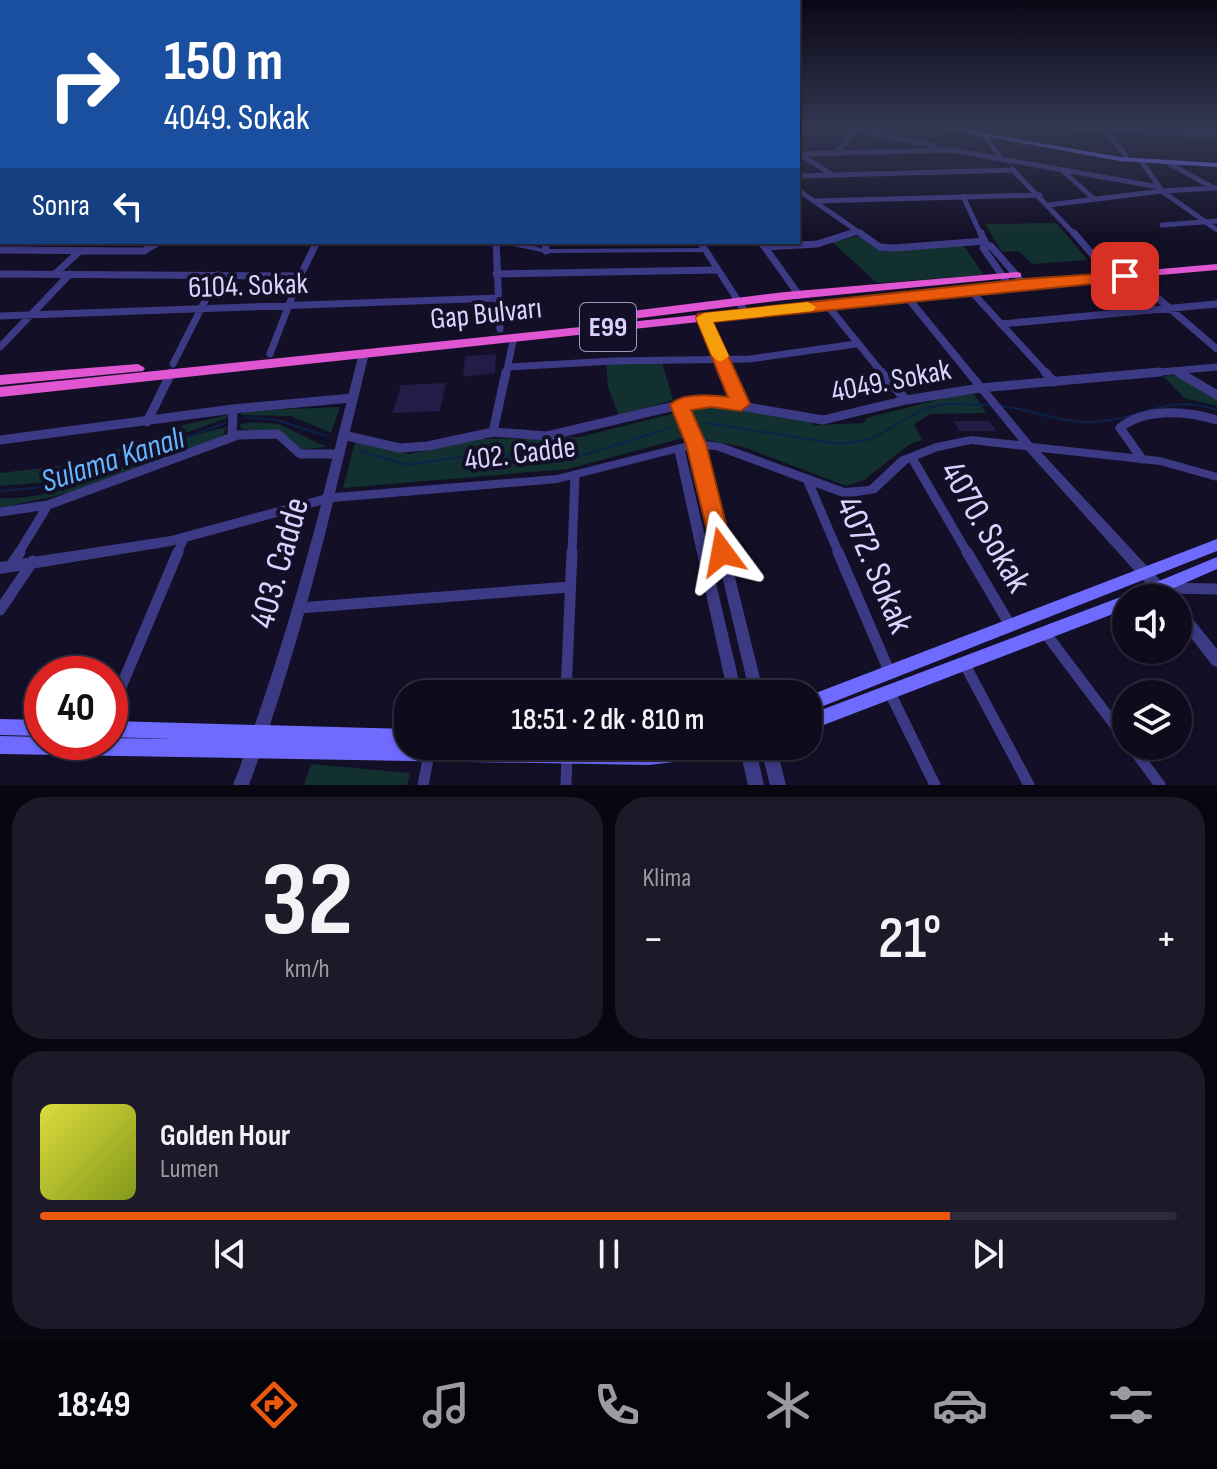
<!DOCTYPE html>
<html lang="tr">
<meta charset="utf-8">
<style>
body{margin:0;font-family:"Sofia Sans Condensed",sans-serif;background:#1c1929;color:#f1f3f6;height:100vh;display:flex;flex-direction:column;font-size:30px;white-space:nowrap}
*{box-sizing:border-box;margin:0}
p{font-size:26px;color:#9b9ba3}
.icon{flex:none;width:44px;height:44px;fill:none;stroke:currentColor;stroke-width:2;stroke-linecap:round;stroke-linejoin:round}
.map{position:relative;height:785px;overflow:hidden}
.drawer{display:flex;flex-direction:column;gap:12px;padding:12px;background:#08060f;flex:1}
.drawer>*{flex:none}
.banner{position:absolute;left:0px;top:0px;width:800px;height:244px;box-shadow:0 2px 6px #0004,0 0 0 2px #2e2b3b;background:#1a4fa0;color:#fff;overflow:hidden}
.fabs{position:absolute;left:1112px;top:584px;display:grid;gap:16px}
.fabs a{display:grid;place-items:center;width:80px;height:80px;border-radius:50%;background:#0e0b1c;box-shadow:0 2px 6px #0004,0 0 0 2px #2e2b3b;font-size:40px}
.speed{position:absolute;left:24px;top:656px;display:flex;gap:16px;font-size:40px;font-weight:700;text-align:center}
.speed>*{display:grid;place-content:center;width:104px;height:104px;border-radius:50%;background:#0e0b1c;box-shadow:0 2px 6px #0004,0 0 0 2px #2e2b3b;line-height:1}
.speed .limit{border:12px solid #d22;background:#fff;color:#111}
.pin{position:absolute;display:grid;place-items:center;width:68px;height:68px;color:#fff;margin:-34px;border-radius:16px;box-shadow:0 4px 12px #0006}
.me{position:absolute;width:88px;margin:-44px;rotate:347deg;stroke-linejoin:round;filter:drop-shadow(0 0 6px #0008)}
.turn{display:flex;align-items:center;gap:28px;height:168px;padding:0 32px;font-size:36px}
.turn .icon{width:104px;height:104px;stroke-width:2.5}
.turn b{display:block;font-size:56px;line-height:68px}
.then{display:flex;align-items:center;height:76px;padding:0 32px;background:#0003;gap:16px;font-size:30px}
.big{font-size:60px;font-weight:600;line-height:1.1}
.drawer .card{flex:1;display:flex;flex-direction:column;justify-content:center;gap:12px;min-width:0;padding:0 28px;border-radius:32px;background:#1c1929}
.drawer .dial{align-items:center;gap:0}
.dial b{font-size:104px;line-height:1}
.song{display:flex;align-items:center;gap:24px}
.cover{width:96px;height:96px;border-radius:12px;background:linear-gradient(135deg,hsl(60 70% 55%),hsl(70 70% 35%))}
.played{height:8px;border-radius:4px;background:linear-gradient(90deg,#ea580c 80%,#2e2b3b 80%)}
.keys{display:flex;justify-content:space-around;direction:ltr}
.heat{display:flex;justify-content:space-between;align-items:center;font-size:44px;direction:ltr}
.drawer .tiles{flex:1;display:grid;gap:12px;grid-template-columns:1fr 1fr}
.card:last-child{grid-column:span 2}
.trip{position:absolute;left:394px;top:680px;width:428px;height:80px;border-radius:32px;background:#0e0b1c;box-shadow:0 2px 6px #0004,0 0 0 2px #2e2b3b;font-weight:600;line-height:80px;text-align:center}
.menu{display:flex;height:128px;justify-content:space-around;align-items:center;background:#06040b;color:#9b9ba3}
.menu .icon{width:56px;height:56px}
.menu .active{color:#ea580c}
.menu b{font-size:36px;color:#f1f3f6}
.map>svg:first-child{display:block}
.green{fill:#12302f}
.lines{fill:none;stroke-linecap:round;stroke-linejoin:round}
.stream{stroke:#0c2248;stroke-width:2}
.building{fill:#241b47}
.minor-far3{stroke:#3d3a85;stroke-width:5}
.minor-far2{stroke:#3d3a85;stroke-width:7}
.minor-far1{stroke:#3d3a85;stroke-width:9}
.minor{stroke:#3d3a85;stroke-width:11}
.tertiary{fill:#3d3a85;fill-rule:evenodd}
.secondary{fill:#6f6bff;fill-rule:evenodd}
.trunk{fill:#e055d1;fill-rule:evenodd}
.route{fill:#ea580c;stroke:#983908;stroke-width:2}
.slow{fill:#f59e0b}
.labels{text-anchor:middle;dominant-baseline:central;stroke-width:8;stroke-linejoin:round;paint-order:stroke}
.shield{fill:#130f26;stroke:#9e99be;stroke-width:2}
.shield-label{font-size:28px;font-weight:bold;fill:#d9d4ff}
.street-label{font-size:30px;fill:#d9d4ff;stroke:#130f26}
.water-label{font-size:32px;font-style:italic;fill:#62b6ff;stroke:#130f26}
.near-street-label{font-size:36px;fill:#d9d4ff;stroke:#130f26}
</style>
<div class="map">
<svg width="1217" height="785" viewBox="0 0 1217 785">
<rect width="100%" height="100%" fill="#130f26"/>
<path class="green" d="M1056,223L1088,260L1033,264L1018,251L1002,252L985,224Z
M859,236L871,245L964,246L984,275L877,283L832,242Z
M662,362L673,400L619,416L608,387L606,363Z
M1173,375L1217,396V406L1184,398L1163,376Z
M974,394L986,413L931,414L914,424L922,440L910,444L864,480L846,486L744,447L700,439L690,408L710,405L805,419L814,425L864,423L867,418L944,398Z
M340,407L331,433L291,416L241,415L242,411Z
M675,413L683,438L568,469L343,488L355,442L410,454L479,439L580,437Z
M228,415L227,418L67,476L50,482L0,486V473L60,466L180,430L183,425Z
M253,422L279,424L326,447L300,450L286,435L241,429L240,424Z
M227,427L222,437L69,493L0,508V498C80,502 150,441 227,427Z
M311,764L410,773L407,785H304Z"/>
<g class="lines">
<path class="stream" d="M999,406C1030,409 1059,422 1090,422C1138,422 1167,392 1217,410
M245,417L277,420L326,436
M706,423L840,444L872,439L923,409L946,404L993,405
M359,451L408,465L491,452L541,461L574,458L670,428
M0,491L54,486L225,423"/>
</g>
<path class="building" d="M496,354L495,373L463,377L465,356Z
M446,383L440,411L392,413L401,385Z
M954,421H990L996,431H959Z"/>
<g class="lines">
<path class="minor-far3" d="M844,127L935,146
M1077,127L1217,135
M1105,128L1126,156
M798,134L804,127
M985,136L1000,157
M836,153L857,127
M799,154L831,174
M800,154L951,150L1159,187
M1142,162L1162,191L1217,230
M1170,164L1212,187
M1012,169L1075,235
M1062,170L1094,199
M798,176L1014,170
M798,190L863,235
M963,196L981,235
M814,201L1040,195
M1048,205L1162,191L1217,188
M1162,225L1217,221
M842,235L858,232"/>
<path class="minor-far2" d="M860,233L880,247L894,248L985,241
M981,233L986,245L991,246L1024,284
M1074,233L1104,268
M496,242L500,329
M545,242L546,251
M761,242L799,295
M986,245L983,248L1009,285
M765,247L817,244L852,233
M0,250L144,251L159,242
M56,273L80,251
M0,274L300,276
M496,274L717,270
M1132,276L1217,349
M970,290L1047,374
M827,305L883,374
M0,316L498,298
M704,318L728,374
M1001,324L1217,304
M0,347L70,274
M270,354L300,276L317,242
M173,364L218,275
M509,367L613,361L750,359L856,344
M1176,371L1181,374
M506,374L514,337
M1137,374L1217,367"/>
<path class="minor-far1" d="M727,372L741,404
M881,372L906,400
M1045,372L1054,382
M1178,372L1217,395
M679,405L696,444
M147,422L171,373
M493,432L506,372
M343,435L400,448L428,446L493,432L547,436L679,405L711,401L823,420L906,400L980,388L1160,372
M232,437L233,409
M0,440L233,409L352,398
M912,458L968,554
M1142,459L1120,428C1145,407 1188,411 1217,420
M807,479L839,554
M0,512L48,505L238,435L278,434L300,454H340
M18,554L48,505
M177,554L184,538
M572,554L575,475"/>
<path class="minor" d="M838,552L890,673
M967,552L1010,625
M12,564L20,552
M1165,588L1217,589
M299,608L570,587
M0,610L33,561
M1046,634L1126,740
M964,663L1029,785
M889,691L935,785
M566,694L572,552
M110,713L178,552
M1131,746L1160,785
M423,785L429,754
M566,785L567,755"/>
<path class="tertiary" d="M502,242H516L546,249L700,248L696,242H704L750,313L746,316L743,315L703,252L546,253L503,244Z
M907,294L910,295L1032,443L1160,457L1217,473V481L1160,465L1041,452L1173,594L1175,598H1159L1026,450L971,444L938,451L908,463L876,493L845,498L716,450L703,449L764,694H750L692,449L685,451L742,694H728L675,453L557,483L333,502C310,598 283,692 249,785H233C268,693 296,600 321,505L171,546L0,574V562L171,536L323,495L359,353L364,350L369,353L335,493L557,475L696,440L721,443L845,488L869,486L900,457L936,443L971,436L1019,441L904,299L903,297Z
M1178,605L1183,607L1217,649V667L1212,665L1178,621Z
M739,746H755L764,785H748Z
M760,746H776L786,785H770Z"/>
<path class="secondary" d="M934,127H949L1120,157L1217,163V167L1120,161Z
M0,190H2V196H0Z
M0,200H2V206H0Z
M1217,539V551L808,712V696Z
M1217,557V569L1151,598H1126V609L808,731V715L1126,595L1128,596L1130,593Z
M0,719L42,720V736L0,735Z
M110,721L408,729V746H741L738,752L732,755L649,765L0,754V736L42,737V742H110V738L171,739L110,737Z"/>
<path class="trunk" d="M1217,264V270L1024,287L0,397V387L1024,281Z
M1017,272L1021,273V277L785,300L600,323L594,319L600,315L785,292Z
M138,364L145,368L143,371L0,385V375Z"/>
</g>
<linearGradient id="sky" x2="0" y2="1"><stop stop-color="#0a0815"/><stop offset="0.54" stop-color="#333752"/><stop offset="1" stop-color="#333752" stop-opacity="0"/></linearGradient>
<rect width="1217" height="237" fill="url(#sky)"/>
<path class="route" d="M1125,272L1132,276L1130,280L713,322L750,404L741,411L711,407L691,410L706,444L733,552L730,559L722,562L714,559L686,444L670,405C681,392 712,395 728,397L696,318L698,314L1024,279Z"/>
<path class="slow" d="M808,302L816,307L813,311L713,322L729,356L720,362L712,356L696,318L704,313Z"/>
<g class="labels">
<rect class="shield" x="580" y="303" width="56" height="48" rx="6"/>
<g class="shield-label">
<text x="608" y="327">E99</text>
</g>
<g class="street-label">
<text transform="translate(248 286) rotate(-2)">6104. Sokak</text>
<text transform="translate(486 314) rotate(-6)">Gap Bulvarı</text>
<text transform="translate(891 381) rotate(-11)">4049. Sokak</text>
<text transform="translate(520 454) rotate(-7)">402. Cadde</text>
</g>
<g class="water-label">
<text transform="translate(113 460) rotate(-18)">Sulama Kanalı</text>
</g>
<g class="near-street-label">
<text transform="translate(985 527) rotate(60)">4070. Sokak</text>
<text transform="translate(280 563) rotate(-74)">403. Cadde</text>
<text transform="translate(874 565) rotate(67)">4072. Sokak</text>
</g>
</g>
</svg>
<div class="fabs">
<a><svg class="icon" aria-label="sound" viewBox="0 0 24 24"><path d="M4 9h4l5-4v14l-5-4H4zM17 9q2 3 0 6"/></svg></a>
<a><svg class="icon" aria-label="layers" viewBox="0 0 24 24"><path d="M12 4l9 5-9 5-9-5zM3 14l9 5 9-5"/></svg></a>
</div>
<div class="speed"><div class="limit">40</div></div>
<div class="pin" style="left:1125px;top:276px;background:#d93025"><svg class="icon" aria-label="arrive" viewBox="0 0 24 24"><path d="M6 21V4h12l-3 4 3 4H6"/></svg></div>
<svg class="me" style="left:722px;top:552px" viewBox="-20 -20 40 40"><path d="M0-17L14 15 0 8-14 15z" fill="#ea580c" stroke="#fff" stroke-width="4"/></svg>
<div class="trip">18:51 · 2 dk · 810 m</div>
<div class="banner">
<div class="turn"><svg class="icon" aria-label="right" viewBox="0 0 24 24"><path d="M7 20v-9h11M14 6l5 5-5 5"/></svg><div><b>150 m</b>4049. Sokak</div></div>
<div class="then">Sonra<svg class="icon" aria-label="left" viewBox="0 0 24 24"><path d="M17 20v-9H6M10 6l-5 5 5 5"/></svg></div>
</div>
</div>
<section class="drawer">
<div class="tiles">
<div class="card dial"><b>32</b><p>km/h</p></div>
<div class="card"><p>Klima</p>
<div class="heat"><a>−</a><b class="big">21°</b><a>+</a></div>
</div>
<div class="card">
<div class="song"><i class="cover"></i><div><b>Golden Hour</b><p>Lumen</p></div></div>
<div class="played"></div>
<div class="keys"><svg class="icon" aria-label="previous" viewBox="0 0 24 24"><path d="M18 5L8 12l10 7zM5 5v14"/></svg><svg class="icon" aria-label="pause" viewBox="0 0 24 24"><path d="M8 5v14M16 5v14"/></svg><svg class="icon" aria-label="next" viewBox="0 0 24 24"><path d="M6 5l10 7-10 7zM19 5v14"/></svg></div>
</div>
</div>
</section>
<nav class="menu">
<b>18:49</b>
<svg class="icon active" aria-label="directions" viewBox="0 0 24 24"><path d="M12 3l9 9-9 9-9-9zM9 14v-3h6M13 9l2 2-2 2"/></svg>
<svg class="icon" aria-label="music" viewBox="0 0 24 24"><path d="M9 18V5l10-2v13"/><circle cx="6" cy="18" r="3"/><circle cx="16" cy="16" r="3"/></svg>
<svg class="icon" aria-label="phone" viewBox="0 0 24 24"><path d="M5 4h4l2 5-3 2q2 4 5 5l2-3 5 2v4C11 20 4 13 5 4z"/></svg>
<svg class="icon" aria-label="climate" viewBox="0 0 24 24"><path d="M12 3v18M4 7l16 10M4 17L20 7"/></svg>
<svg class="icon" aria-label="car" viewBox="0 0 24 24"><path d="M5 17H2v-5l4-1 3-4h7l3 4 3 1v5h-3M9 17h6M6 11h13"/><circle cx="7" cy="17" r="2"/><circle cx="17" cy="17" r="2"/></svg>
<svg class="icon" aria-label="filters" viewBox="0 0 24 24"><path d="M4 7h16M4 17h16"/><circle cx="9" cy="7" r="2"/><circle cx="15" cy="17" r="2"/></svg>
</nav>
